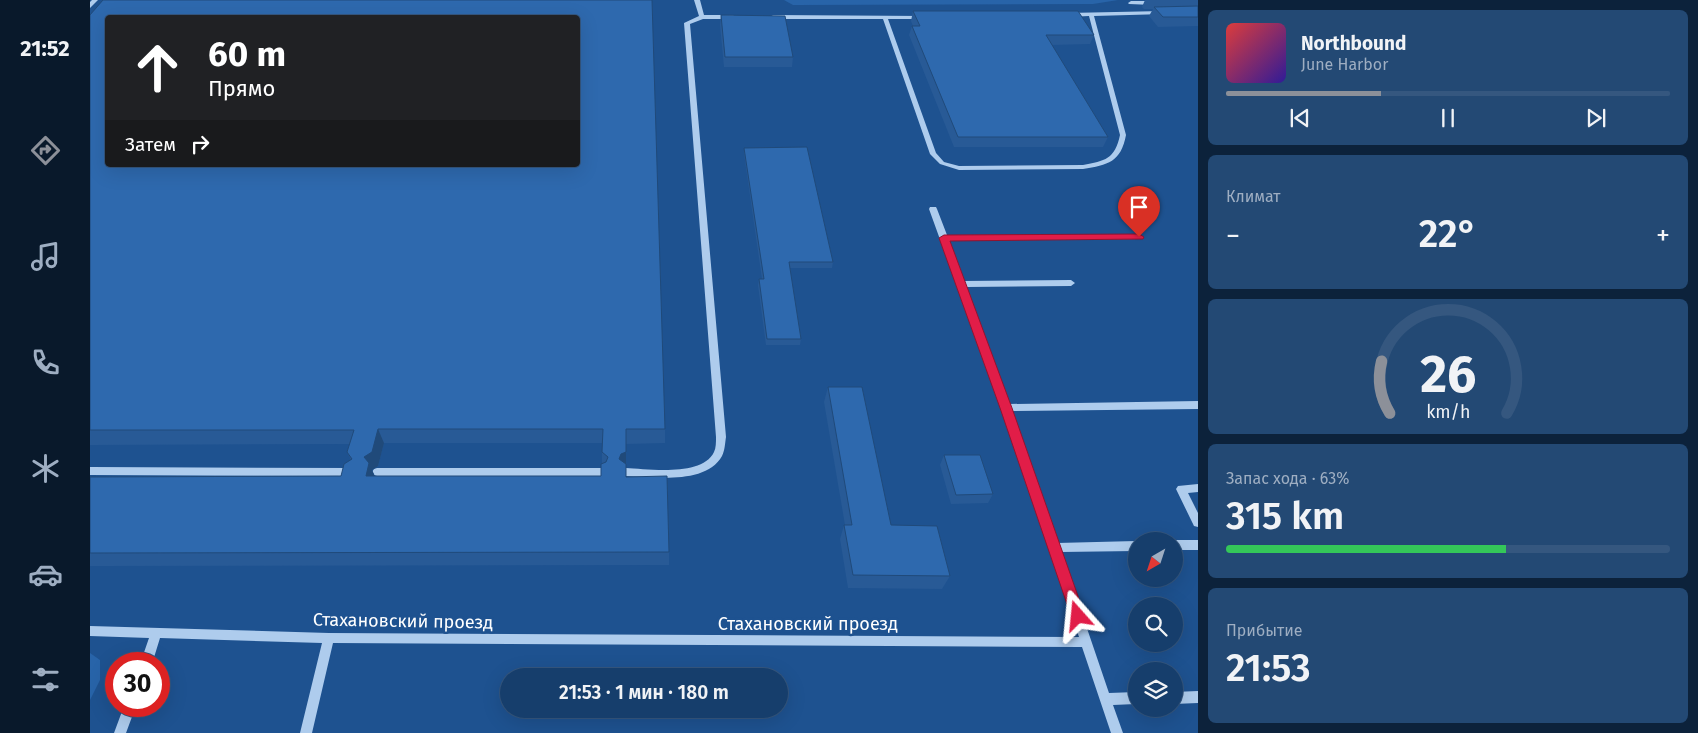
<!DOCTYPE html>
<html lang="ru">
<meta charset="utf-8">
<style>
body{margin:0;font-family:"Fira Sans",sans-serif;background:#234974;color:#f1f3f6;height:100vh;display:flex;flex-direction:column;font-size:19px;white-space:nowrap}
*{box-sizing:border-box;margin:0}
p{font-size:16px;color:#9eaec2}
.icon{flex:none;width:28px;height:28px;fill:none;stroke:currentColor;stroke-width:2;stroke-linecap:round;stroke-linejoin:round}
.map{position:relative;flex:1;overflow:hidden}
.drawer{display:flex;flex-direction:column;gap:10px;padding:10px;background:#0c223b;width:500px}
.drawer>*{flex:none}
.hud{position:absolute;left:15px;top:15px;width:475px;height:152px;border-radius:5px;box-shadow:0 5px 20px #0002,0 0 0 1px #35577f;background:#202124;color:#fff;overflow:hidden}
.needle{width:32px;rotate:219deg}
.controls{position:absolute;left:1038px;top:532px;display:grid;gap:10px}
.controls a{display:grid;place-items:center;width:55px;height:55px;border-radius:50%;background:#163e6c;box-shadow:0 5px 20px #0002,0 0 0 1px #35577f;font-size:25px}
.speed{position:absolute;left:15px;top:652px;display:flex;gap:10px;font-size:25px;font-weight:700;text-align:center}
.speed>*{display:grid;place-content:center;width:65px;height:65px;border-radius:50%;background:#163e6c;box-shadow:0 5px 20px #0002,0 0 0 1px #35577f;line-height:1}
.speed .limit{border:8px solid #d22;background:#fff;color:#111}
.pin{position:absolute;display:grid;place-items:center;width:42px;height:42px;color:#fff;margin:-51px -21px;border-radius:50% 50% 50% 0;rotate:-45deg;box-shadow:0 0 5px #0007}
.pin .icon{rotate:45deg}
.me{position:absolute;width:55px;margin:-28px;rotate:342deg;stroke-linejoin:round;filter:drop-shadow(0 0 4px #0008)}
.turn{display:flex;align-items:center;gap:18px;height:105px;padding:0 20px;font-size:22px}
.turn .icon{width:65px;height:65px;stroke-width:2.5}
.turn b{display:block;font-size:35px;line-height:42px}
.then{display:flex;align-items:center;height:48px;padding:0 20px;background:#0003;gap:10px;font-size:19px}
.big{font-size:38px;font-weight:600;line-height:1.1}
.drawer .widget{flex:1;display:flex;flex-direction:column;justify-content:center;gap:8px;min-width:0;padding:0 18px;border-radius:8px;background:#234974}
.drawer .dial{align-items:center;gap:0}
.dial svg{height:130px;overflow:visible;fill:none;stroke:#35577f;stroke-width:7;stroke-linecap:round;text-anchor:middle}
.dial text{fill:#f1f3f6;stroke:none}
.song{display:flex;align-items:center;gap:15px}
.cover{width:60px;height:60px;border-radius:8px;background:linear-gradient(135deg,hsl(0 70% 55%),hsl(250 70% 35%))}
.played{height:5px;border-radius:2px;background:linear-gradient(90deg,#8c9099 35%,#35577f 35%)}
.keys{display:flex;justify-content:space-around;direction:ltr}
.heat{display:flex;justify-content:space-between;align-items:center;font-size:28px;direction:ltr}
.charge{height:8px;border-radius:4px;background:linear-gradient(90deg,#34c759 63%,#35577f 0)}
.trip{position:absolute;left:410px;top:668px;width:288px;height:50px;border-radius:25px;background:#163e6c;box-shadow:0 5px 20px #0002,0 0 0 1px #35577f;font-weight:600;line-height:50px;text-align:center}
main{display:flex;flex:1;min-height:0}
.dock{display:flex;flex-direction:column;width:90px;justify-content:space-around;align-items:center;background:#09192b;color:#9eaec2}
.dock .icon{width:35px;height:35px}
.dock .active{color:#8c9099}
.dock b{font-size:22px;color:#f1f3f6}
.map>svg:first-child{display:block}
.green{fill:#2864a9}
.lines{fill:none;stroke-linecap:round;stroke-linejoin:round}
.minor{fill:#aecced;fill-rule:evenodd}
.wall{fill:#285a96;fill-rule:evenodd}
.shaded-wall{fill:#204a7a}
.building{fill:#2e69ae;stroke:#204a7a;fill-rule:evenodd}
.route{fill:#e11d48;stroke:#92132f}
.labels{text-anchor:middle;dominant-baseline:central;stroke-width:5;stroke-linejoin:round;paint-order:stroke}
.near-street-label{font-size:18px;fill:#fff;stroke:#1e5290}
</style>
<main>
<nav class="dock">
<b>21:52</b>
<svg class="icon active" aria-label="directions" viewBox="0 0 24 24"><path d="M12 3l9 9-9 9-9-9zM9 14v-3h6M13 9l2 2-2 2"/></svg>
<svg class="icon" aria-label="music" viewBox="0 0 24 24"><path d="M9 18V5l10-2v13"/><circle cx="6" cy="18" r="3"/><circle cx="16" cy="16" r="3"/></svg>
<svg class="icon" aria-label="phone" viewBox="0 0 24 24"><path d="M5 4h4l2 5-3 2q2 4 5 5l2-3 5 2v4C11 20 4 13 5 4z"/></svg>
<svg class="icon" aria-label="climate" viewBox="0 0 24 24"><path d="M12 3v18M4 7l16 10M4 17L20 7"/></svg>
<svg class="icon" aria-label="car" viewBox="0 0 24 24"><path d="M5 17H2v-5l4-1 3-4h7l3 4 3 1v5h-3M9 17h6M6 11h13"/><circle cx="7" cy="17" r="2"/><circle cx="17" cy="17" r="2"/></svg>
<svg class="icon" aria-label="filters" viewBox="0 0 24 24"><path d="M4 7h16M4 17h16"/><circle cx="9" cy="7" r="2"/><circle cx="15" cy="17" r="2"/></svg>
</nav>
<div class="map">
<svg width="1108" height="733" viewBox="0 0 1108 733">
<rect width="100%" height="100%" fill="#1e5290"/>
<path class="green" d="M694,0H1028L1003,4L703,5Z
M0,653L10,660V680L0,700Z"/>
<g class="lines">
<path class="minor" d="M2,0H8L0,8V2Z
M604,0H610L614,15H643L646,17L643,19H613L600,24L636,437C635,443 635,450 632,456C616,485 563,477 536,476L533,475L531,472L533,469L536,468C558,469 612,477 624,452C626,448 626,442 626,437L594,23L609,16Z
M1041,1H1063L1066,3L1063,5L1039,4L1038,3Z
M1073,11L1075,12V14L1004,16L1036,135C1031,162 1018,165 993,169L869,170L850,164L840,154L793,19H683L680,17L683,15L835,16V18L833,19H798L846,153L854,162L869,166L993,165C1015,161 1025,159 1030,135L999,16L978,17L975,15L978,13Z
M840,207H846L847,209L857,235H1049L1053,237L1049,239L858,240L873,281L981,280L985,283L981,286L876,287L919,404L1108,401V409L922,411L967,543L1046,541V551L971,552L1019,693L1046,692V704L1023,705L1033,733H1021L992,647L243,643L222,733H210L232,643L70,638L62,664H50L59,638L0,636V626L239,633L989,637L911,408L839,209Z
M0,467L262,468L265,469L267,472L265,475L262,476L0,475Z
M287,468H512L515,469L517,472L515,475L512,476H287L284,475L282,472L284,469Z
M1108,484V492L1098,493L1108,513V527L1104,526L1086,489L1088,486Z
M1084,540H1108V550H1084V541H1082Z
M1108,691V703L1084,704V692Z
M34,706H46L36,733H24Z"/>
</g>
<path class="wall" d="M1055,0H1108V26L1068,27L1059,16L1063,9H1054L1052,7Z
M823,11L1004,35L1000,44L962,45L1018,137L1013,147H864L819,35L822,26H823L821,21Z
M0,15L575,429V443L536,444V477L579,552V565L0,566V477L251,476L261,460L257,452L260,444L0,445ZM294,443H512V463L511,476H285L282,470L288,466Z
M631,15L703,57L702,67H634L630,25Z
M654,148L743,262L742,268H700L711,339L710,345H676L668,285L669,279H672L654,154Z
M738,387L801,525L860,576L852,589L758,588L750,539L754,525H755L734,402Z
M854,455L903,494L898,503L861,504L850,465Z"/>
<path class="shaded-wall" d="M288,429L294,443L288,466L282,470L285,477L276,476L274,457Z
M536,429V466L529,459Z"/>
<path class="building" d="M13,0H562L575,429H536V452L531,454L529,459L536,464V477L577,476L579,552L0,553V477L251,476L254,464L262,459L257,452L264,430H0V15ZM18,18H488V165H18ZM288,429H513L512,452L518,457L516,462L511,464V476H276L279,463L274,457L282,452Z
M1108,6V17H1073L1064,7Z
M823,11H988L1004,35H956L1018,137H868L822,26H830Z
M631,15L695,16L703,57H635Z
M717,147L743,262H699L711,339H677L669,279H674L654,148Z
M738,387H772L801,525L847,526L860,576L763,575L754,525H762Z
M854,455H890L903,494L866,495Z"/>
<path class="route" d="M1049,234L1054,237L1053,239L860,241L922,408L995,616L993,621L988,623L983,621L981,616L910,408L849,238L854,235Z"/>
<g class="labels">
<g class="near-street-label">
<text transform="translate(313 621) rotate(1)">Стахановский проезд</text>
<text x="718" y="624">Стахановский проезд</text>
</g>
</g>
</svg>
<div class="controls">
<a><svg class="needle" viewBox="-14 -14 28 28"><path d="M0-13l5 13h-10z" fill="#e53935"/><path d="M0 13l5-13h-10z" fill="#9eaec2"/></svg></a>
<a><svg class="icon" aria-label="search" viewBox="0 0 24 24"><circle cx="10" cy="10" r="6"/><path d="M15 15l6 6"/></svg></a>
<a><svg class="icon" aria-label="layers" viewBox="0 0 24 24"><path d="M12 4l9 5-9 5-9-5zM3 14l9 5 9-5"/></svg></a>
</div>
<div class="speed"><div class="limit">30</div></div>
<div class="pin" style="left:1049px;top:237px;background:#d93025"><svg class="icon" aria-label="arrive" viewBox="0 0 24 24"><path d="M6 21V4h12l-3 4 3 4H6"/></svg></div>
<svg class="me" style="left:988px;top:616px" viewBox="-20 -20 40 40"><path d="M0-17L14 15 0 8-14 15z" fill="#e11d48" stroke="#fff" stroke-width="4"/></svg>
<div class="trip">21:53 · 1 мин · 180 m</div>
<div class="hud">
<div class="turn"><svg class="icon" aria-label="ahead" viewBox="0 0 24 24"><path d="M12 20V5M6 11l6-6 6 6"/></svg><div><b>60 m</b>Прямо</div></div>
<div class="then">Затем<svg class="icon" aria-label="right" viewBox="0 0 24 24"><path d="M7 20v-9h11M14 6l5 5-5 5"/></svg></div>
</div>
</div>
<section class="drawer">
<div class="widget">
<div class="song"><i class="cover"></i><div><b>Northbound</b><p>June Harbor</p></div></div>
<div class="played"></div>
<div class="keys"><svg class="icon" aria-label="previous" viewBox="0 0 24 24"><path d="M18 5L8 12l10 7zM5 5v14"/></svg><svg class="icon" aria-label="pause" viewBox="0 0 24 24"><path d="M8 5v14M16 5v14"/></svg><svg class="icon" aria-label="next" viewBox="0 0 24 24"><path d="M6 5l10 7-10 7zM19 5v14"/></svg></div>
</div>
<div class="widget"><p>Климат</p>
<div class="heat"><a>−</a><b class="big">22°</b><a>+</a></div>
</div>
<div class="widget dial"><svg viewBox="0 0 100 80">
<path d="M14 69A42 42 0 1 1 86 69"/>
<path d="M14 69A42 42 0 0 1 9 37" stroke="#8c9099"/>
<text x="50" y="56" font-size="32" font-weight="700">26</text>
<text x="50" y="72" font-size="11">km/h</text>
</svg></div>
<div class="widget"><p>Запас хода · 63%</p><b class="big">315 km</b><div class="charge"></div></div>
<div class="widget"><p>Прибытие</p><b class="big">21:53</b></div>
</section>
</main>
